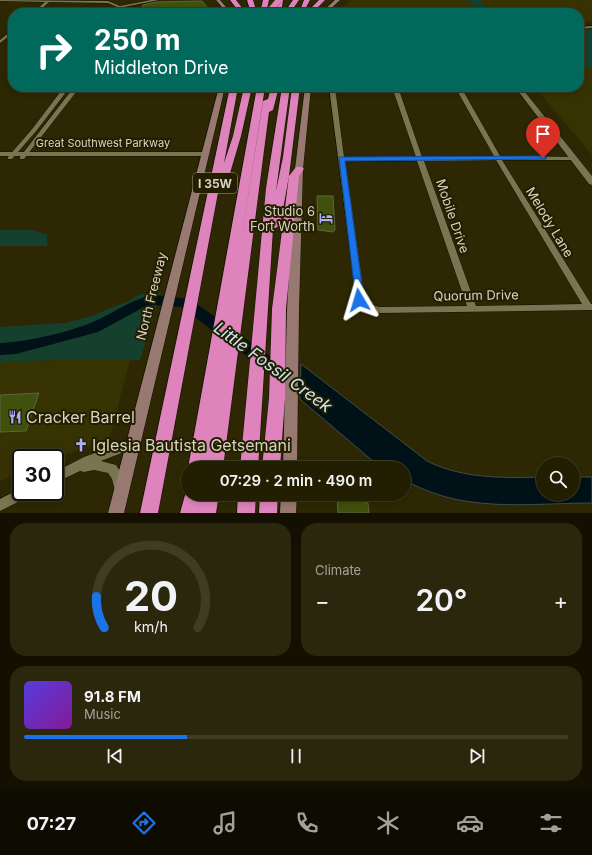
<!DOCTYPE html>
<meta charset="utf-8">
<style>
body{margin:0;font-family:Inter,sans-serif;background:#2a270c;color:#f1f3f6;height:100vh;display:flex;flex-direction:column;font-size:15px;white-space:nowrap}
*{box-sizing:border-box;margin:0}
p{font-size:13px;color:#a2a299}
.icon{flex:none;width:22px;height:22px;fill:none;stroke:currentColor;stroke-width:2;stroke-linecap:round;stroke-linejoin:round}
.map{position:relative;height:513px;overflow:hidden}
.drawer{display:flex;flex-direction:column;gap:10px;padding:10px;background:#131001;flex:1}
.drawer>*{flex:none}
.guide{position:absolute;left:8px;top:8px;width:576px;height:84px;border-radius:16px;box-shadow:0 2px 6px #0003,0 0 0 1px #3f3c24;background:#00695c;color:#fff;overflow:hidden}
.buttons{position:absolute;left:536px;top:457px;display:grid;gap:8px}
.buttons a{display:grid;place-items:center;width:44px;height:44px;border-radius:50%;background:#221e02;box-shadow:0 2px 6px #0003,0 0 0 1px #3f3c24;font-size:20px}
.speed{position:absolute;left:12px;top:449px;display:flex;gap:8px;font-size:20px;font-weight:700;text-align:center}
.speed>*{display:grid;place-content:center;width:52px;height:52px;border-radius:50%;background:#221e02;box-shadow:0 2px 6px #0003,0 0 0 1px #3f3c24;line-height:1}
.speed .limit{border:2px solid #111;border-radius:6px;background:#fff;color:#111}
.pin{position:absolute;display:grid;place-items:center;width:34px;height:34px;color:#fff;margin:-41px -17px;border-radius:50% 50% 50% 0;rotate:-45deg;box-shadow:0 0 4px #0007}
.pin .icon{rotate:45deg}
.me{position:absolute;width:44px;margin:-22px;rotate:353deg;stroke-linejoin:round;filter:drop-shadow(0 0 3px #0008)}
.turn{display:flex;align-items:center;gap:14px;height:84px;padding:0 20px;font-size:18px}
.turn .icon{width:52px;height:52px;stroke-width:2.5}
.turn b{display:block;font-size:28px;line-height:34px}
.big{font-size:30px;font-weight:600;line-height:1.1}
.drawer .card{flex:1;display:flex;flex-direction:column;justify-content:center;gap:6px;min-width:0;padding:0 14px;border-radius:16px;background:#2a270c}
.drawer .dial{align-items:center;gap:0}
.dial svg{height:104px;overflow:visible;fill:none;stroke:#3f3c24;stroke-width:7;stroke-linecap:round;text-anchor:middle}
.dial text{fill:#f1f3f6;stroke:none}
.song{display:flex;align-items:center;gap:12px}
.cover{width:48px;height:48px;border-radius:6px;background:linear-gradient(135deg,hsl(250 70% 55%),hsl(290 70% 35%))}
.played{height:4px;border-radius:2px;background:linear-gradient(90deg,#1a73e8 30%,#3f3c24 30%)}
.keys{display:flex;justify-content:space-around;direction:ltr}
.heat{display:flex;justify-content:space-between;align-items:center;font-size:22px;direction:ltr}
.drawer .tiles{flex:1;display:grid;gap:10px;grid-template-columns:1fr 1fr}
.card:last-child{grid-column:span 2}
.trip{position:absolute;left:181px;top:461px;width:230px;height:40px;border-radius:20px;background:#221e02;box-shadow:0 2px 6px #0003,0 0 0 1px #3f3c24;font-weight:600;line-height:40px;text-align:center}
.tab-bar{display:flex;height:64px;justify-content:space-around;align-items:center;background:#0e0c01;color:#a2a299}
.tab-bar .icon{width:28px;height:28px}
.tab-bar .active{color:#1a73e8}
.tab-bar b{font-size:18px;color:#f1f3f6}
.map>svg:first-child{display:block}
.built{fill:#373202}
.green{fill:#15402d}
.water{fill:#001118;stroke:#404c4a}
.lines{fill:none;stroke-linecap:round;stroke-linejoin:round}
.river{fill:#001118;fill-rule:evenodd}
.building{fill:#41500d;stroke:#5c6644}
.minor-casing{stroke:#141100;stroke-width:1}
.tertiary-casing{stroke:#141100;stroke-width:1}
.secondary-casing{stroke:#141100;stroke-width:1}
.motorway-casing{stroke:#141100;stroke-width:1}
.minor{fill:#797550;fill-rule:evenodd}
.tertiary{fill:#797550;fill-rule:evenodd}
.secondary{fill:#987971;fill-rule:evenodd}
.motorway{fill:#df83bd;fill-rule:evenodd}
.motorway-bridge-casing{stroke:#141100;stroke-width:6;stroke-linecap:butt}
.motorway-bridge{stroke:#df83bd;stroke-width:6}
.route{fill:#1a73e8;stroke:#114b97}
.labels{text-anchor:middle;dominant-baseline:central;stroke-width:4;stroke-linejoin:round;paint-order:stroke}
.far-street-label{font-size:11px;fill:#d6d4c0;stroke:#231e00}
.shield{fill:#231e00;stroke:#a09d86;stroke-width:1}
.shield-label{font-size:12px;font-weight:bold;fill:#d6d4c0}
.poi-label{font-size:13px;fill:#d6d4c0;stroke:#231e00;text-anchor:end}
.street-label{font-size:13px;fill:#d6d4c0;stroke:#231e00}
.near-poi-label{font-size:16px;fill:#d6d4c0;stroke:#231e00;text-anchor:start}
.near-water-label{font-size:17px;font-style:italic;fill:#c9e8f4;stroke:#231e00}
</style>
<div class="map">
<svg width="592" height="513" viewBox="0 0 592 513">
<rect width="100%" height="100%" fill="#2d2803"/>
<path class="built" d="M352,0H468L478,13H342L344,6Z
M480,0H592V21L579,22V13H500L487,8Z
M579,68H592V155L535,87H579Z
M55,360H130L110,437L55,459L21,458V472L0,481V364L5,362Z"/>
<path class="green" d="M468,0H480L487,8L500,13C483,13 479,14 468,0Z
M592,29V68H579V30Z
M0,230H30L47,234V246H0Z
M161,292L140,360H55L5,362L0,364V327L65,323L91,316L128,301L140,294Z"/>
<path class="water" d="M301,364L427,461C463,479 503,478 543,477V494H573V477H592V503C550,503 506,508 465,501C444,498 423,490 404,480V468H381L300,399Z"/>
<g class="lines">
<path class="river" d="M153,295L190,299L320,392L323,397L320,402L314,404L308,402L181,307L153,305L144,307L98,332L16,354L0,355V343C25,342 65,333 88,324C112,315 126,301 153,295Z"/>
</g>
<path class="building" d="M202,1L212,13H140L143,5L155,2Z
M317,196H333L335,230L333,232L318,230Z
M39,393L26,431L0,432V395Z
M340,494H364L365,503H368L369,513H338L337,496H340Z"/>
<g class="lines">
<g class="minor-casing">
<path id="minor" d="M0,0L108,1L120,6L151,0H159L124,7L128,9V13H124V10L108,3L49,2L37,13H33L45,2L0,1Z
M12,30H13V33L0,43V40Z
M64,87H70L37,130L12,159H8V157L33,128Z
M74,87H80L24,159H20V157Z
M329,87H335L344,157H416L392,87H398L422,157L494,156L455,87H461L500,156L575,157L576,158L573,160H502L591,304H592V310L379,313C371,311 362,310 357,304ZM496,160L582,304L476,306L424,161ZM345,161H417L467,306L379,307L365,302Z
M133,439L137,441L139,444L137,447L101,461L116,465C121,473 128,481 123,491L119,492L115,491L112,479L108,473L94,470L84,472L80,471L55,483V472L84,457Z
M21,488V492H32L30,496L0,511V499Z"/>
</g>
<g class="tertiary-casing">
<path id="tertiary" d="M592,26V28L579,29V27Z
M515,87H521L592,176V185L589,184Z
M0,152H206L210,154L206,156H0Z"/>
</g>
<g class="secondary-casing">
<path id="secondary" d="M216,0H220L231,13H227Z
M335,0H340L326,13H321Z
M219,87H225L124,513H108Z
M305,87H311L303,169L299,310L297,468H283L287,310L295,169Z
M281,494H297L296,513H280Z"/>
</g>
<g class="motorway-casing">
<path id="motorway" d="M230,0H236L246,13H240Z
M247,0H253L257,13H251Z
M263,0H269L266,13H260Z
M277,0H283L281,13H275Z
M293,0H299L290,13H284Z
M304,0H310L303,13H299Z
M319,0H325L312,13H306Z
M230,87H238L224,163L233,136L244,87H252L241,136L228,180L227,182H220L158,513H140Z
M257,87H265L238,262L263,101L268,99L271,87H279L273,110L269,112L223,468H188Z
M282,87H290L276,191L283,157L292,87H300L289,176L296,167H302L304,169L299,176L286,309L285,398L280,468H262L269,398L272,309L289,176L280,226L273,229L258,468H240L266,188Z
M187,488H188V494H219L216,513H180Z
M238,494H256L255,513H237Z
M260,494H278L277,513H259Z"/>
</g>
<use href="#minor" class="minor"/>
<use href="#tertiary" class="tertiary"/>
<use href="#secondary" class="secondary"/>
<use href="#motorway" class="motorway"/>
<g class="motorway-bridge-casing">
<path id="motorway-bridge" d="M268,13L279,0"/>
</g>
<use href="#motorway-bridge" class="motorway-bridge"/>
</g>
<path class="route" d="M543,156L547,158L546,159L345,161L364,300L363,302H356L339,157Z"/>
<defs>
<g id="hotel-bare" transform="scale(1.08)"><path d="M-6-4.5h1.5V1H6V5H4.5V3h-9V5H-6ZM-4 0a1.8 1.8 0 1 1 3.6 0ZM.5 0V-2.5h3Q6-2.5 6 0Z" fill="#acaffb" stroke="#231e00" stroke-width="2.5" paint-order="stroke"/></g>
<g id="restaurant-bare" transform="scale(1.08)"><path d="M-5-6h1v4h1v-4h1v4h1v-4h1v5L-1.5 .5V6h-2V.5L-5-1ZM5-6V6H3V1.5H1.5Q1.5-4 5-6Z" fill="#acaffb" stroke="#231e00" stroke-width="2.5" paint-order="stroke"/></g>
<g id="church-bare" transform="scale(1.08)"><path d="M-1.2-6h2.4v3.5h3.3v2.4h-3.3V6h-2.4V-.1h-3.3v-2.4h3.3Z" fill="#acaffb" stroke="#231e00" stroke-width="2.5" paint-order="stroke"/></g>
</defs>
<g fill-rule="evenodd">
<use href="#hotel-bare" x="326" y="218"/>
<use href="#restaurant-bare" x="15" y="417"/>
<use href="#church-bare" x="81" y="445"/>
</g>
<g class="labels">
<g class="far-street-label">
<text x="103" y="143">Great Southwest Parkway</text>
</g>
<rect class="shield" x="193" y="173" width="44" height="20" rx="3"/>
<g class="shield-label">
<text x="215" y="183">I 35W</text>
</g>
<g class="poi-label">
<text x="315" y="211">Studio 6<tspan x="315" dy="15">Fort Worth</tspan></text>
</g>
<g class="street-label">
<text transform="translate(453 216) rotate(71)">Mobile Drive</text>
<text transform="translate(550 222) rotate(59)">Melody Lane</text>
<text transform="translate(476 295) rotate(-1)">Quorum Drive</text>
<text transform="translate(151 296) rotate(-76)">North Freeway</text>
</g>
<g class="near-poi-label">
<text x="26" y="417">Cracker Barrel</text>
<text x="92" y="445">Iglesia Bautista Getsemani</text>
</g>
<g class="near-water-label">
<text transform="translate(273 367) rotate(36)">Little Fossil Creek</text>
</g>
</g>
</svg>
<div class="buttons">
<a><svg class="icon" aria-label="search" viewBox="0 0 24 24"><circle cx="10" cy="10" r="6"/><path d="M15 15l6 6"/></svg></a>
</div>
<div class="speed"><div class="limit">30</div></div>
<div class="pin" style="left:543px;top:158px;background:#d93025"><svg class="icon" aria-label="arrive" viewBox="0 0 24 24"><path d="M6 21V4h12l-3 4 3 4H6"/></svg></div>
<svg class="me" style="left:359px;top:300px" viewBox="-20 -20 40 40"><path d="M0-17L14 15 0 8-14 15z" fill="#1a73e8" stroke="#fff" stroke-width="4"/></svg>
<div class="trip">07:29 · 2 min · 490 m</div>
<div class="guide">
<div class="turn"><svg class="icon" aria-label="right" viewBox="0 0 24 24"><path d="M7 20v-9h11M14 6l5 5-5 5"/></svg><div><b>250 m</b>Middleton Drive</div></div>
</div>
</div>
<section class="drawer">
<div class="tiles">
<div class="card dial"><svg viewBox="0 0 100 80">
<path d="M14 69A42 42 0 1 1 86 69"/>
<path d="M14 69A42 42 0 0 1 8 45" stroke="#1a73e8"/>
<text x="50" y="56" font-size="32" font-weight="700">20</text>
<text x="50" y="72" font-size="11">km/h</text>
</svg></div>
<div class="card"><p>Climate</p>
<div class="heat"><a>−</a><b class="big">20°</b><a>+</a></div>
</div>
<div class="card">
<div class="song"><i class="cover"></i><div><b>91.8 FM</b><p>Music</p></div></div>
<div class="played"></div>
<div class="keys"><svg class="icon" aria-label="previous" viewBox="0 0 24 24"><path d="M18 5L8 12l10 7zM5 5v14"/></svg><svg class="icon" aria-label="pause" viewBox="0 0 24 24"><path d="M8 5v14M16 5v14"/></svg><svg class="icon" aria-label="next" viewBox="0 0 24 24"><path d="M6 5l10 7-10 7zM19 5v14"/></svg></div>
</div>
</div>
</section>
<nav class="tab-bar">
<b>07:27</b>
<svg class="icon active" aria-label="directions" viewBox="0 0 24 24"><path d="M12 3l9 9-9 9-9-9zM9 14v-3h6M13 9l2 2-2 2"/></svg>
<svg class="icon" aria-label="music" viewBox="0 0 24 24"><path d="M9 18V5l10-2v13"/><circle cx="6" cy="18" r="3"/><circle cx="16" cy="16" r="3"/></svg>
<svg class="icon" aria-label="phone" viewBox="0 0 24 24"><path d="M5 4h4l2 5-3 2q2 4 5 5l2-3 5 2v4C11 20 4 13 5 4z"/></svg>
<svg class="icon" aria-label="climate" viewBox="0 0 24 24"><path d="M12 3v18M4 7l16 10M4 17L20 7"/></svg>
<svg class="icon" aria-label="car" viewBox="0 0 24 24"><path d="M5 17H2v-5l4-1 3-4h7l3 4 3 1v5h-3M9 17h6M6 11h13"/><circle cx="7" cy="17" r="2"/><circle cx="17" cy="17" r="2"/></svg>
<svg class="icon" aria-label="filters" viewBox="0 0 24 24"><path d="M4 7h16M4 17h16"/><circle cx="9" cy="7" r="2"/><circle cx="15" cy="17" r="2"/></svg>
</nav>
